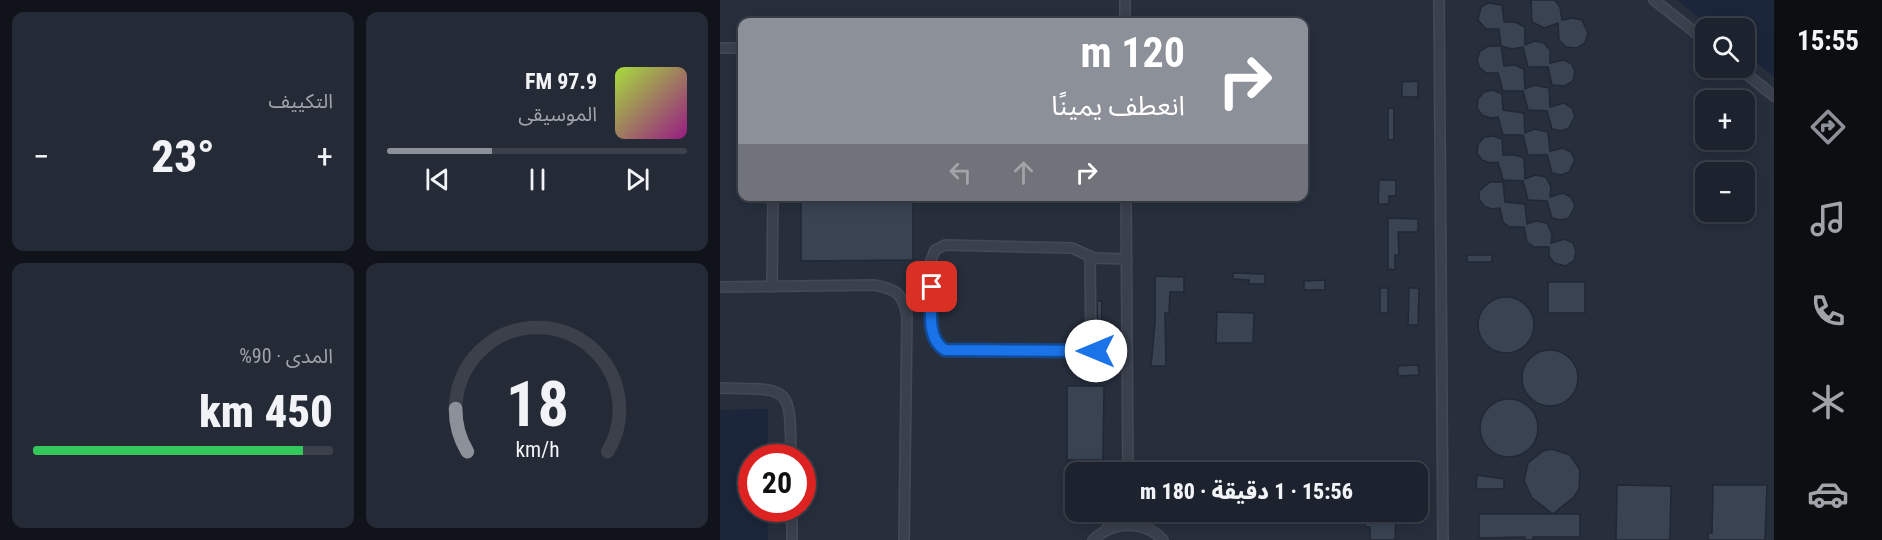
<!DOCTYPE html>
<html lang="ar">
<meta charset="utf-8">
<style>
body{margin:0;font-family:"Roboto Condensed","Noto Sans Arabic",sans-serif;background:#252b36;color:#f1f3f6;direction:rtl;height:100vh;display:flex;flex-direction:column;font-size:22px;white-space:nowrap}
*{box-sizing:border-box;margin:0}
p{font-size:20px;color:#a0a4aa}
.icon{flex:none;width:33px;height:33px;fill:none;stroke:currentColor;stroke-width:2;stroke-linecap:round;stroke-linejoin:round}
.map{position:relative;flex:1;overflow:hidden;direction:ltr}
.details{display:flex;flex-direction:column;gap:12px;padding:12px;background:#101319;width:720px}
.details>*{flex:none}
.top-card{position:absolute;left:18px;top:18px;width:570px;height:183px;border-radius:12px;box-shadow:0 3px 15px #0003,0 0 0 2px #3b404a;direction:rtl;background:#8c9099;color:#fff;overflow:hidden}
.buttons{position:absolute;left:975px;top:18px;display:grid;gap:12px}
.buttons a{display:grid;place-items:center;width:60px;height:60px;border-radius:12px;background:#1d232e;box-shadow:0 3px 15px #0003,0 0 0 2px #3b404a;font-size:30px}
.speed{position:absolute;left:18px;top:444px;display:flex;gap:12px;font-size:30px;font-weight:700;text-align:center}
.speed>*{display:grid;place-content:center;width:78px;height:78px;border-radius:50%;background:#1d232e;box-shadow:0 3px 15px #0003,0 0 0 2px #3b404a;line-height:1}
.speed .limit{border:9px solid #d22;background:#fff;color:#111}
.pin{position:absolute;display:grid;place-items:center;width:51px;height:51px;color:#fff;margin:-26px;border-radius:12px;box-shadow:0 3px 9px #0006}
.me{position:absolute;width:66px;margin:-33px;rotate:270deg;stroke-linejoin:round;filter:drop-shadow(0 0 4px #0008)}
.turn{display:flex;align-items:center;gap:21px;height:126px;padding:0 24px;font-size:27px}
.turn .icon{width:78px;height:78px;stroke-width:2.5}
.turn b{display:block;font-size:42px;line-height:51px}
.lanes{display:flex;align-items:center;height:57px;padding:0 24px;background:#0003;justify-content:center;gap:30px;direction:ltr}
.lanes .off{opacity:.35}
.big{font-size:45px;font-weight:800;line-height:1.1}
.details .widget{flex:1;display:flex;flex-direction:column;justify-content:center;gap:9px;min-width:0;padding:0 21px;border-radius:12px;background:#252b36}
.details .dial{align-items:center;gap:0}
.dial svg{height:156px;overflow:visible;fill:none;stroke:#3b404a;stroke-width:7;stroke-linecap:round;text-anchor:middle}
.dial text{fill:#f1f3f6;stroke:none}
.song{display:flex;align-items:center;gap:18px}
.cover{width:72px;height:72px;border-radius:9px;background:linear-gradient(135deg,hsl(80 70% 55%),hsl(310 70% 35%))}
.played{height:6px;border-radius:3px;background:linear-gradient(90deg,#8c9099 35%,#3b404a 35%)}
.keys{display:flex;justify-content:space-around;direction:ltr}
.heat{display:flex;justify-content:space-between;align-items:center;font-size:33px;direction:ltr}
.charge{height:9px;border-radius:4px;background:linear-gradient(90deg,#34c759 90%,#3b404a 0)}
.details .tiles{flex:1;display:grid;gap:12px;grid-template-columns:repeat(2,1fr)}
.trip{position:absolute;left:345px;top:462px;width:363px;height:60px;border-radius:12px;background:#1d232e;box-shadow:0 3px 15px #0003,0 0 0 2px #3b404a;font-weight:800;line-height:60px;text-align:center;direction:rtl}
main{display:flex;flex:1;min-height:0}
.menu{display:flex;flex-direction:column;width:108px;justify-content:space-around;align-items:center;background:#0c0e12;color:#a0a4aa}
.menu .icon{width:42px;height:42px}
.menu .active{color:#8c9099}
.menu b{font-size:27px;color:#f1f3f6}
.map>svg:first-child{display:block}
.water{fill:#1b263a}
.building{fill:#394352;stroke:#212834;stroke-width:1.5}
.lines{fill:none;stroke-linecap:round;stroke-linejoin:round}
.minor-casing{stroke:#444a56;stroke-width:12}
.minor{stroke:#3a414d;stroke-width:9}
.route-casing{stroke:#114b97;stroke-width:15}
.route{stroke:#1a73e8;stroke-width:10}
</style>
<main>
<nav class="menu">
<b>15:55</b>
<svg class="icon active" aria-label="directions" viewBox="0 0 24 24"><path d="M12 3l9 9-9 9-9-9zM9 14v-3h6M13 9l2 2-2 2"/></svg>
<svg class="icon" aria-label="music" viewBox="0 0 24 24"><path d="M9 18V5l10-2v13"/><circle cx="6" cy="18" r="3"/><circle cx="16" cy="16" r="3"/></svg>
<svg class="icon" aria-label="phone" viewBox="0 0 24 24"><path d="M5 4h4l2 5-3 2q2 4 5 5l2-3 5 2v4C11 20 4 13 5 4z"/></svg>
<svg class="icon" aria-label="climate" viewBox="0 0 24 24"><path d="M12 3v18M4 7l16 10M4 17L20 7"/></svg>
<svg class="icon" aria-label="car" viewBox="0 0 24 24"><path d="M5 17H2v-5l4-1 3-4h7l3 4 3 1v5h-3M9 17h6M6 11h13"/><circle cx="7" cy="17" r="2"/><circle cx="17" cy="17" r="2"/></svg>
</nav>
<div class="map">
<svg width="1054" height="540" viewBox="0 0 1054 540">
<rect width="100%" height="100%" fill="#272f3d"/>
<path class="water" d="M957,0H1054V77L1025,53L1024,28H993Z
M48,409V457L32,458V508L48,509V540H0V410Z"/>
<path class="building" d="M811,0H835L840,7L842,20L852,18L862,20L868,33L865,43L857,48L846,47L839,40L838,23L824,28L812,22Z
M768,3L782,5L784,22H795L805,27V45L815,41L824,43L830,50V63L844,60L852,64L855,72L853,81L845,86L832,85L828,67H808L803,47L792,49L781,46L784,66L795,65L804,69L805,89L815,85L829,88L830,107L844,103L852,108L855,116L849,128L841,131L832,129L827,111L808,110L803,91H783L778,73H766L759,67L757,59L760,51L768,46H781L779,29H766L758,20L761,7Z
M698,81V97H682V82Z
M773,90L782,94L783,110L804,113L805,133L815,129L828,132L830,151L843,148L851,152L855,160L849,172L841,175L832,173L827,155H808L803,135H783L778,117L770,118L762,115L757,108L758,99L764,92Z
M668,108H674V140H668Z
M773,136L782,139L783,155H795L804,158L805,179L815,175L826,177L831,187L830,197L843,193L851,197L855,206L849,218L841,220L832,218L827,201L808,200L803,181L783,180L778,162L770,163L762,160L757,153L758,144L764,137Z
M659,180H676V196H669V204H658Z
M770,182H783L785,202L805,204L807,224L816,221L827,223L832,234L831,243L845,239L853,243L856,252L854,261L846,266L834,263L829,256V247H814L807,242L804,227H789L783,222L780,208L771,209L764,206L759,199V191Z
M81,196H193V260L81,261Z
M668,218L698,219V232H678L679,255H675V270L668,269Z
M747,255H772V262H747Z
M513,273L545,274V284H529V280L513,279Z
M435,276L464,277V292H450L449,313H445L446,366H431L435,323Z
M605,280V290H584V281Z
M828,282H865V313H828Z
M660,288H668V313H660Z
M689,288H699L698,325H688Z
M758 325a28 28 0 1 1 56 0a28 28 0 1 1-56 0Z
M377,301H382L381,342H378Z
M497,312L534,313L533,343H496Z
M802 378a28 28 0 1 1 56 0a28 28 0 1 1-56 0Z
M698,365L699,375L678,376V366Z
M347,386H384L383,460H347Z
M760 428a29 29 0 1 1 58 0a29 29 0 1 1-58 0Z
M832,449L850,455L860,470L859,489L854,497L833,514H860V537H813V540H805V537L759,538V514H833L812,498L804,481L808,463L823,451Z
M757,475L784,479V489H756Z
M897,485L951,486L950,540H896Z
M993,485H1047L1045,540H988V533H992Z
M646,512H676L675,540H650V527L645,526Z"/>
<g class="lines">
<g class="minor-casing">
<path id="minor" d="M405,0V22
M719,0L723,540
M934,0L986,41
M0,48H22
M1019,68L1054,96
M406,196L408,472
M370,256L371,351
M407,259L374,258L352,248L225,245L215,250L211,260L212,333L217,344L225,350L407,351
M0,287L154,285C176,289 183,293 187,316L184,540
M52,287L53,196
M0,388C72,389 70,385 71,458
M72,508V540
M415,512L429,529
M387,528L401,512
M373,540C393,521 424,520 443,540"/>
</g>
<use href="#minor" class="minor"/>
</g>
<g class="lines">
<g class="route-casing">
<path id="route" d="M212,287C212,306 205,338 225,350L376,351"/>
</g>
<use href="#route" class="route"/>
</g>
</svg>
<div class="buttons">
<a><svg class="icon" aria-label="search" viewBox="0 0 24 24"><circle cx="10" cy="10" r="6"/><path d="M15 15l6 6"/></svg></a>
<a>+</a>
<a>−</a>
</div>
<div class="speed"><div class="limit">20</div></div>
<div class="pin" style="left:212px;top:287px;background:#d93025"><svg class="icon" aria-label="arrive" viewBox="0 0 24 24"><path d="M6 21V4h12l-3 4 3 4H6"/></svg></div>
<svg class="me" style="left:376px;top:351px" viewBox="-20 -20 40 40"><circle r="19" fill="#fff"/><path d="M0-13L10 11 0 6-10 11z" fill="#1a73e8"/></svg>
<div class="trip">15:56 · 1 دقيقة · 180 m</div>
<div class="top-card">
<div class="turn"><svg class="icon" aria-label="right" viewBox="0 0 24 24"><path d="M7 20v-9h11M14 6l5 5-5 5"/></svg><div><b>120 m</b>انعطف يمينًا</div></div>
<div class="lanes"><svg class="icon off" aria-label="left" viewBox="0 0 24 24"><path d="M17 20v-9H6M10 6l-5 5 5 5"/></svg><svg class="icon off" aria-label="ahead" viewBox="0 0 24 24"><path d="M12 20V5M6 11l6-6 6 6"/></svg><svg class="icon" aria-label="right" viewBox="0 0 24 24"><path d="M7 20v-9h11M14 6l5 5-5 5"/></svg></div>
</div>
</div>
<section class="details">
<div class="tiles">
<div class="widget">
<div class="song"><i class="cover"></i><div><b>97.9 FM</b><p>الموسيقى</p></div></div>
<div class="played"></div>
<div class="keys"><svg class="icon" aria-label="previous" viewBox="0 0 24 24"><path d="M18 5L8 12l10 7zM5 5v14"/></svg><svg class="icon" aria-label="pause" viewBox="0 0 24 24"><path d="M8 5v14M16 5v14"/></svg><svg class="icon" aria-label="next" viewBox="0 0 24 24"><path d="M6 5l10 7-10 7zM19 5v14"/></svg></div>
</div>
<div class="widget"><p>التكييف</p>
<div class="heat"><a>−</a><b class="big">23°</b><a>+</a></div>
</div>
<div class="widget dial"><svg viewBox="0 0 100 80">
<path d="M14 69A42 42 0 1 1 86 69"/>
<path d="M14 69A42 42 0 0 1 8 47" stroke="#8c9099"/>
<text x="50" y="56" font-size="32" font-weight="700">18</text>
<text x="50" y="72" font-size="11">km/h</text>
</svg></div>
<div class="widget"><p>المدى · 90%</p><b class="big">450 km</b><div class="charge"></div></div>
</div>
</section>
</main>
